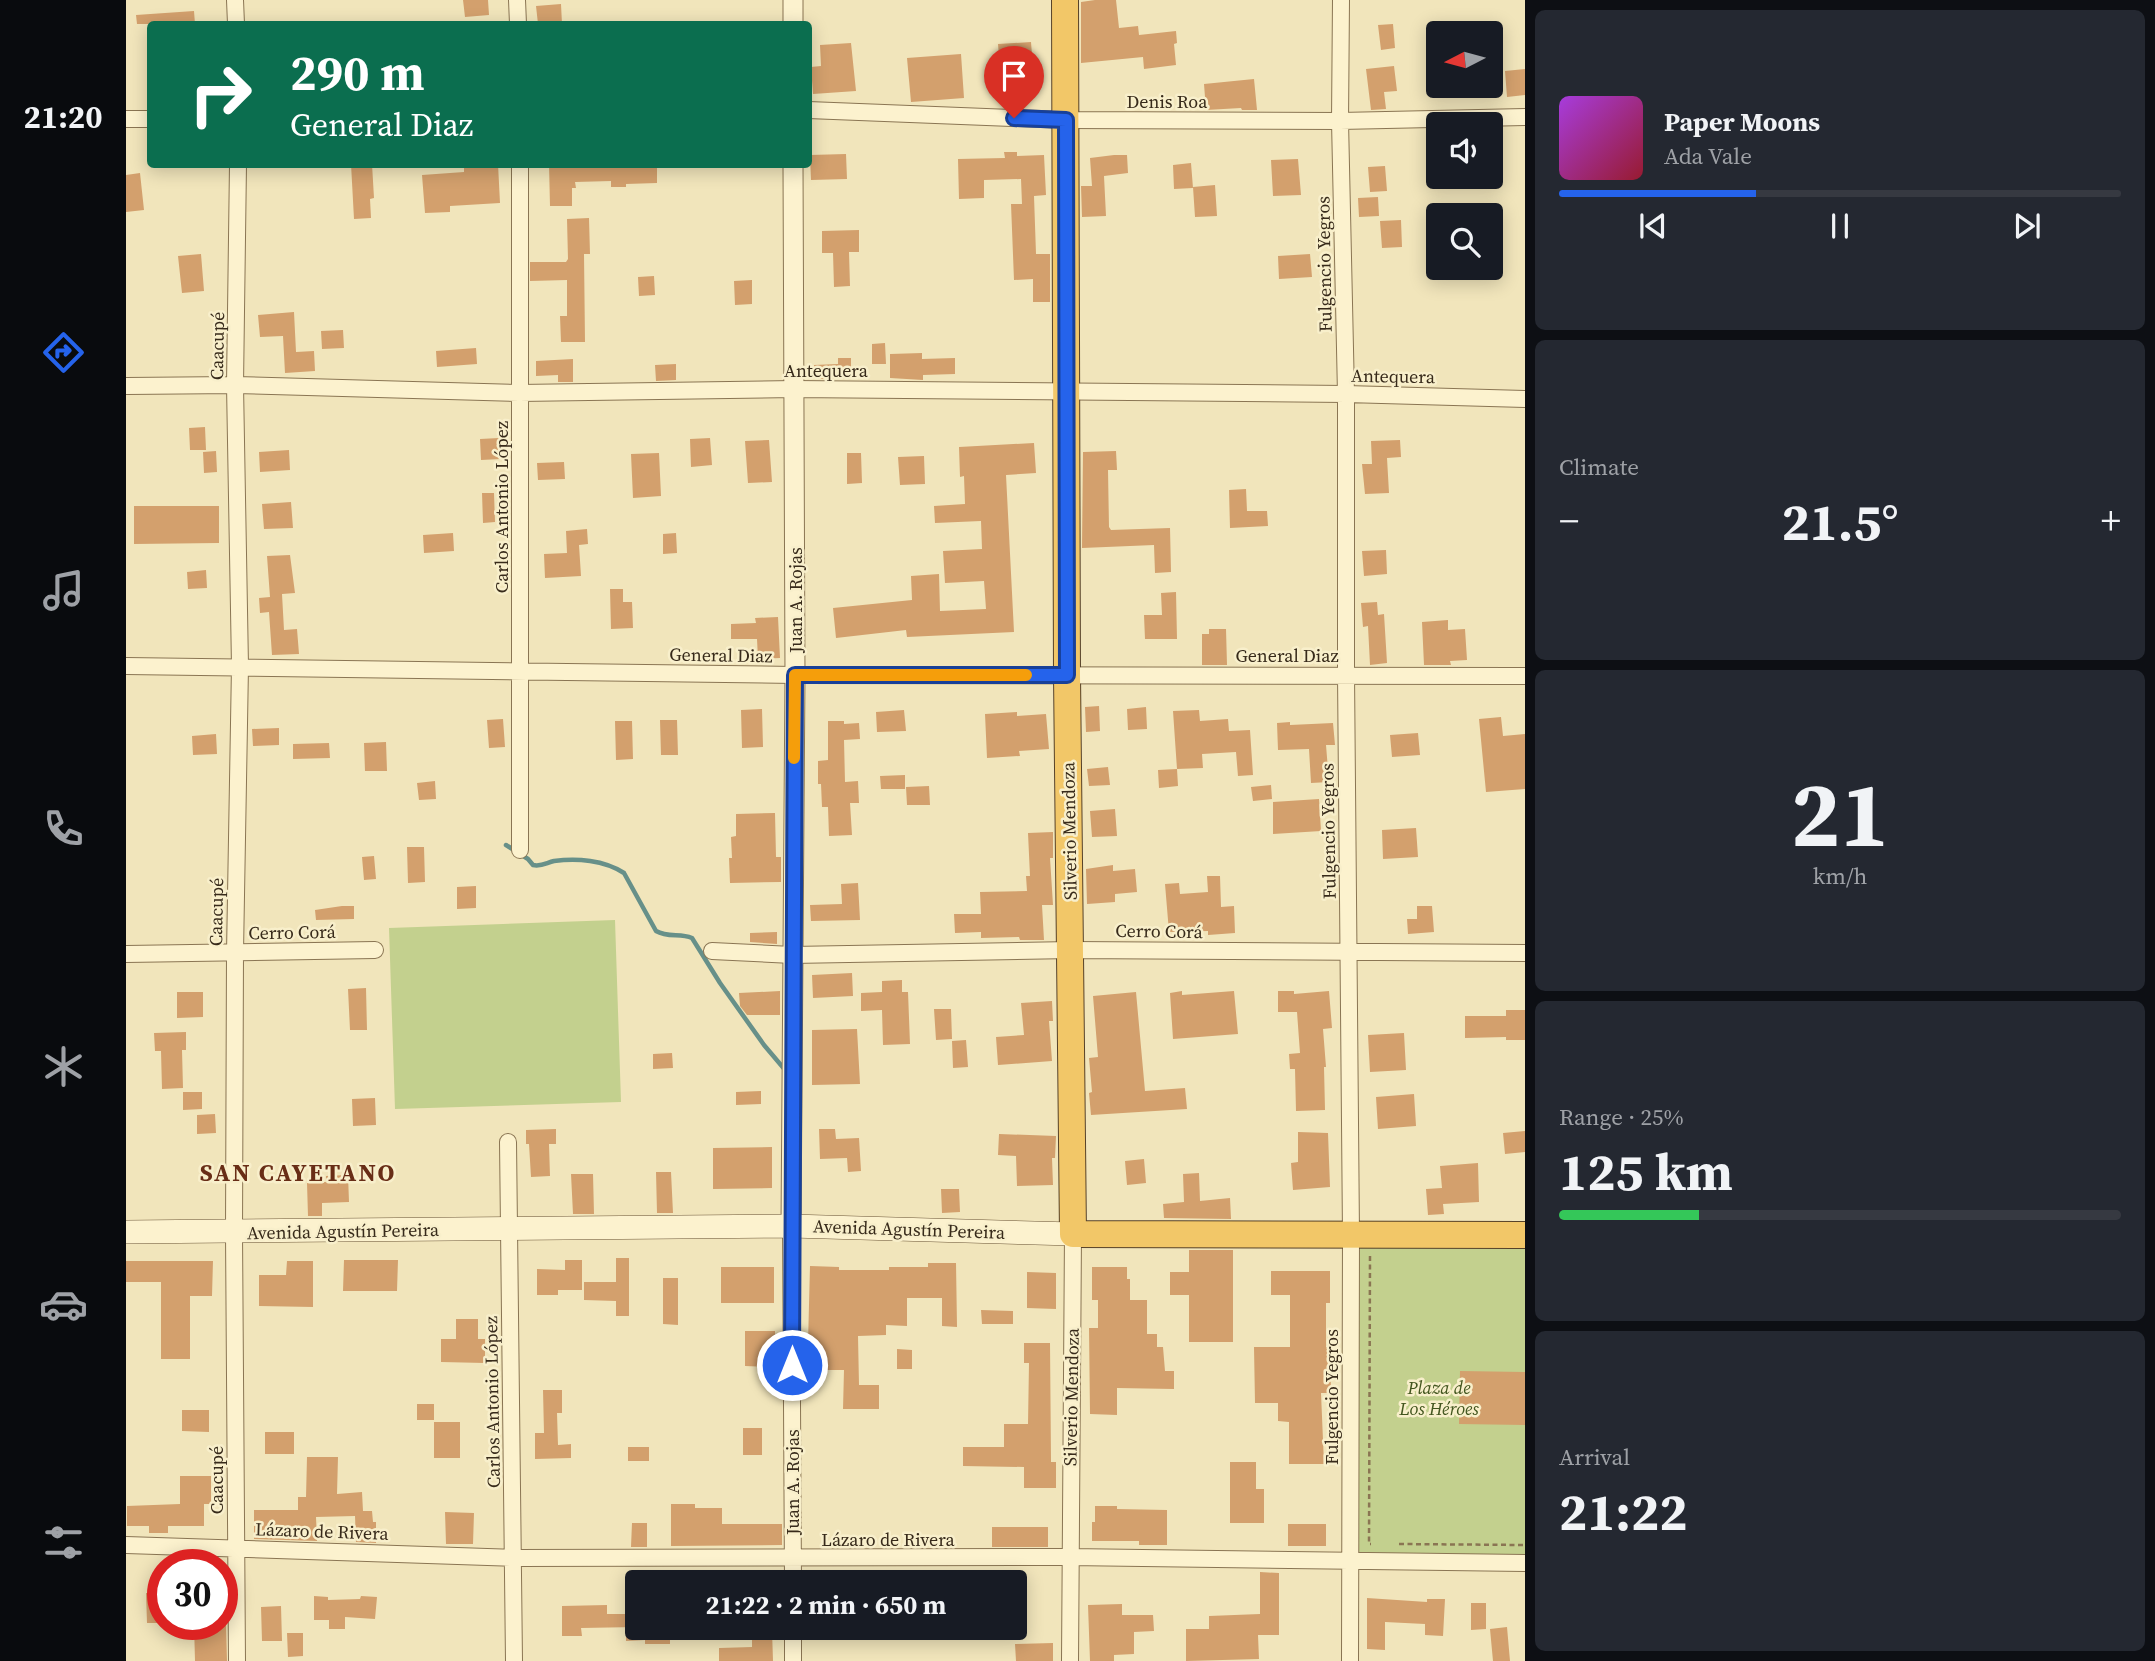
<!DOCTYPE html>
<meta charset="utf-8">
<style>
body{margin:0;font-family:"Source Serif 4",serif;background:#242831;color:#f1f3f6;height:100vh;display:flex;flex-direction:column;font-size:26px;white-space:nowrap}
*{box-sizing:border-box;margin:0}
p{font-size:23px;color:#9ea1a6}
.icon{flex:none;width:38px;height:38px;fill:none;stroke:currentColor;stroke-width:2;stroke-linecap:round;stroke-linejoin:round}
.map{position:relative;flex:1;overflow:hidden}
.details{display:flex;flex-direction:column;gap:10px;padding:10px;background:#0d0f14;width:630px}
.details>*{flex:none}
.top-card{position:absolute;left:21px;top:21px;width:665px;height:147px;border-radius:7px;box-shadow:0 4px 18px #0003;background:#0b6e4f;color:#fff;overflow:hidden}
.needle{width:46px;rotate:264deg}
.buttons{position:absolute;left:1300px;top:21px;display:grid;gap:14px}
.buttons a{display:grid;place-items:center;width:77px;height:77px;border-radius:7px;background:#171b24;box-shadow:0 4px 18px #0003;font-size:35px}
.speed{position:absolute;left:21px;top:1549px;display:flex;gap:14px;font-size:35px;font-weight:700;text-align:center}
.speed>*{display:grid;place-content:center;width:91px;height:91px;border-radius:50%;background:#171b24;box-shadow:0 4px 18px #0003;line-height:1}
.speed .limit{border:10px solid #d22;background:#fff;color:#111}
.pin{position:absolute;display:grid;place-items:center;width:60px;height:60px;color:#fff;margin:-72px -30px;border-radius:50% 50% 50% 0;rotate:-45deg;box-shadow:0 0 7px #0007}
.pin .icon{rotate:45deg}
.me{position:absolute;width:77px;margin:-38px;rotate:0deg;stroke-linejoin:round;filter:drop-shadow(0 0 5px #0008)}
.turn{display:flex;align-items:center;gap:24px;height:147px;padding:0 28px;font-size:32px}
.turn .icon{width:91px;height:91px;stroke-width:2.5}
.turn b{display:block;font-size:49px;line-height:60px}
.big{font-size:52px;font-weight:700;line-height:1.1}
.details .tile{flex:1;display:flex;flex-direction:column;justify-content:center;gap:10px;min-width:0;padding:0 24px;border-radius:10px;background:#242831}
.details .dial{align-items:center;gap:0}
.dial b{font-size:91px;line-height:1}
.song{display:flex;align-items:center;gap:21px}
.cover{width:84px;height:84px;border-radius:10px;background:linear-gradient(135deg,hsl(280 70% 55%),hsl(350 70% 35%))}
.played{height:7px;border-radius:4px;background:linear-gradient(90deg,#2563eb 35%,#363941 35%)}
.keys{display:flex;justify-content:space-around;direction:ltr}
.heat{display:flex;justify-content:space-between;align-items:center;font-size:38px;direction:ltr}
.charge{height:10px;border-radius:5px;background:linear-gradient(90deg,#34c759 25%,#363941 0)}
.trip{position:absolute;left:499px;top:1570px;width:402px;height:70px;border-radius:7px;background:#171b24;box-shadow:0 4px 18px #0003;font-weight:700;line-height:70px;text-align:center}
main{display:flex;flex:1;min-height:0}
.dock{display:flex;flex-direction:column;width:126px;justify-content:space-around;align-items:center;background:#090b0e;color:#9ea1a6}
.dock .icon{width:49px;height:49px}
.dock .on{color:#2563eb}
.dock b{font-size:32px;color:#f1f3f6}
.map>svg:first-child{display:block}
.green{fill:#c3d08e}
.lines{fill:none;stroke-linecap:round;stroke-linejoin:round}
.stream{stroke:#679089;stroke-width:4.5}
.building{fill:#d3a06d}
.minor-casing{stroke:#8a7553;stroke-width:18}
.tertiary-casing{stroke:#8a7553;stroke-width:21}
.secondary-casing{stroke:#6b5537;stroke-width:24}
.trunk-casing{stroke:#574229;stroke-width:28}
.path{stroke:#8a7553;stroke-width:2.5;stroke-dasharray:5 3.5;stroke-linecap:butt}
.minor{stroke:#fcf2ce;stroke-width:16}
.tertiary{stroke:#fcf2ce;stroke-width:19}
.secondary{stroke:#fcf2ce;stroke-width:23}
.trunk{stroke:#f2c768;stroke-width:26}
.route-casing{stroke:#184099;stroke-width:18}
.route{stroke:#2563eb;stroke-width:12}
.slow{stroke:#f59e0b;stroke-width:12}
.labels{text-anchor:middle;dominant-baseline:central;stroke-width:5;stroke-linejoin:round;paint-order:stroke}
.street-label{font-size:18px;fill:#372a1a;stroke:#f8efcb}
.park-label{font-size:18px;font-style:italic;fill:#43561f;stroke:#f8efcb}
.district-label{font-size:24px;font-weight:bold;letter-spacing:2px;fill:#682d16;stroke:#f8efcb}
</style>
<main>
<nav class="dock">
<b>21:20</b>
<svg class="icon on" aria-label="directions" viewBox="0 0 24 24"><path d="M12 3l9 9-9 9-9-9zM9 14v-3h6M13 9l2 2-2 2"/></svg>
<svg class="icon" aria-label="music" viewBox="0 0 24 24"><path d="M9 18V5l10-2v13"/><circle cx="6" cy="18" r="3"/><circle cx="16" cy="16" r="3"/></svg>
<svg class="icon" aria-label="phone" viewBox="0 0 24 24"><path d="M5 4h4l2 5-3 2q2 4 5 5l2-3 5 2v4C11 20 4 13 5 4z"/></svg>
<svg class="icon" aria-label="climate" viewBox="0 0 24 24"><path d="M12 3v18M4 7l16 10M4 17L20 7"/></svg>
<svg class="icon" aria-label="car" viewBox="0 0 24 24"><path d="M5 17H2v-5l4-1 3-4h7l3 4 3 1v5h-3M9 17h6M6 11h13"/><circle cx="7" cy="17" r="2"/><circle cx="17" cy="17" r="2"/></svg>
<svg class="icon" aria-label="filters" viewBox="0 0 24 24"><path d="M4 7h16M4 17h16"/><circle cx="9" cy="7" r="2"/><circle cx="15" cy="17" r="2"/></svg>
</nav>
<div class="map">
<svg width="1399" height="1661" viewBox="0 0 1399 1661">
<rect width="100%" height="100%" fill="#f1e5bb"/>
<path class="green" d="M489,920L495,1102L269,1109L263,928Z
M1227,1237L1399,1238V1560L1226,1557Z"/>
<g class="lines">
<path class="stream" d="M380,845L402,859L407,865C415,867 420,863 428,861C451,858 478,860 498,873L530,931C542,938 554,933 566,938L594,983L638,1045L660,1071"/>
</g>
<path class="building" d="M337,0H362L363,15L339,17Z
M969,0H990L993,28L1012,26L1013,35L1050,31L1051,43L1048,44L1050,65L1018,69L1017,57L955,63V2Z
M435,4L436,24H412L410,6Z
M68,11L69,24H11L10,15Z
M1267,24L1269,48L1255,50L1252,25Z
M905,42L909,93L876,95L872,44Z
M725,43L730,91L687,94L685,67L695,66L694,45Z
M835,54L838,98L785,102L781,58Z
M1268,66L1271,91L1258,92L1260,109L1245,110L1240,69Z
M1399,69V95L1381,97L1379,71Z
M1128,79L1131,110H1116L1115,108L1080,110L1078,84Z
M878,152H891V156L918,155L920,195L908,196L910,254H924V302H907V279L888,280L885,204H896L895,179L858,180V198L833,199L832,159L879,158Z
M720,154L721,179L685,180L684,155Z
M988,155H1001L1002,173L978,176L980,216L956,217L955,186H966L964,158Z
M1172,159L1175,195L1147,196L1145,160Z
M1065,163L1067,188L1048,189L1047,165Z
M225,164H246L248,198L244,199L245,218L228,219Z
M338,164H372L374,203L324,206V212L299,213L296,175L338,172Z
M423,164H531V183L500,184V187H485V181L449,182L450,188H446V206H424Z
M1259,166L1261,191L1244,192L1242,167Z
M14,173L18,210L0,212V175Z
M1089,185L1091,216L1069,217L1067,187Z
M1252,197L1253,216L1233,217L1232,198Z
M463,218L464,254H458L459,342H435L434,316H441V280L404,281V262H440L442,259L441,219Z
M1275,220L1276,247L1256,248L1254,221Z
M733,230V252H723L724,286L708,287L707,253H696V231Z
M75,254L78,291L56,293L52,256Z
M1184,254L1186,277L1153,279L1152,256Z
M528,276L529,295L513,296L512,277Z
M626,280V304L609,305L608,281Z
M168,312L170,352L188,351L189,371L159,373L157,336L134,337L132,315Z
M217,330L218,348L196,349L195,331Z
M759,343L760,364H746V344Z
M350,348L351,364L311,367L310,351Z
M796,353V359L829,358V374L797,375V380L764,378V354Z
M712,358H725V379H689L688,365L712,364Z
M447,359V382H432V375L410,376V361Z
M550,364V380L530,381L529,365Z
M79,427L80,450H64L63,428Z
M373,438L375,459L355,460L354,439Z
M584,438L586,465L565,467L564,439Z
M643,440L646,482L622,483L619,441Z
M1274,440L1275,457L1261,458L1263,493L1239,494L1236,464H1246L1245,441Z
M908,443L910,473L880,475L888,632L781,637L780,630L710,638L707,608L786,600L785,576L813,574L814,611L860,609L858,581L819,583L817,551L856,549L855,521L809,523L808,506L839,504L838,476L834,477L833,447Z
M163,450L164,470L134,472L133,452Z
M90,451L91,472L78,473L77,452Z
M990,451L991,470H982L983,527L985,530L1044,528L1045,572L1029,573L1028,545L956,548L957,452Z
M533,453L535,496L507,498L505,454Z
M721,453H735L736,483L721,484Z
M798,456L799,484L774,485L772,457Z
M438,462L439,479L412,480L411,463Z
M1120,489L1121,511H1141L1142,526L1104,528L1103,490Z
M356,493H368L369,522L357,523Z
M165,502L167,528L138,529L136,504Z
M8,506H93V543L8,544Z
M461,529L462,544L453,545L455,576L419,578L418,554L441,553L440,531Z
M327,533L328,551L298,553L297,535Z
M550,533L551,553L537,554V534Z
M1260,550L1261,574L1238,576L1236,551Z
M164,555L169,593L156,594L158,630L171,629L173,654L146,655L143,612L134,613L133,598L144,597L141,556Z
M80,570L81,588L62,589L61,572Z
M484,589H497V602H506L507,628L485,629Z
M1050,592L1051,639H1019L1018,615H1036L1035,593Z
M1251,602L1252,615L1258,614L1261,663L1244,665L1242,626L1237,627L1235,603Z
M652,617L654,658L632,659L631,639H605V624L630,623L629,618Z
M1322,620V630L1339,629L1341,660L1324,661L1325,665H1298L1296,622Z
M1083,629H1100L1101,665H1076V634H1083Z
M973,706L974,731L960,732L959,707Z
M1020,707L1021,729L1002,730L1001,709Z
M636,709L637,747L616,748L615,710Z
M778,710L780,731L751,732L750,712Z
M1073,710L1074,721L1102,719L1103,731L1124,730L1127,775L1112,776L1110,752L1076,754L1077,768L1051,769L1047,711Z
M891,712V716L920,714L923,749L893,751L894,756L861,758L859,714Z
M1375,717L1377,736L1399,734V789L1360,792L1353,719Z
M377,719L379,747L363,748L361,720Z
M534,720H551L552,755H535Z
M489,721H506L507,759L490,760Z
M702,721H718V724L733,723L734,739L718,740L719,782L732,781L733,803H724L726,835L703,836L702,807H696L695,784H692V761L702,760Z
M1164,722V725L1207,723L1209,745H1200L1203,782L1185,783L1183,749L1152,750L1151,723Z
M153,728V745L127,746L126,729Z
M1292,733L1294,755L1266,757L1264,735Z
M90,734L91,754L67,755L66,736Z
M260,742L261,771H239L238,743Z
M203,743L204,758L167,759V744Z
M982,767L984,785L963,786L961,769Z
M1051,769L1052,786L1033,788L1032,770Z
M779,775V789H755L754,776Z
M309,781L310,799L293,800L291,783Z
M1145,785L1146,799L1127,801L1125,787Z
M803,786L804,805H781L780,787Z
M1193,799L1195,831L1147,834V802Z
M989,809L991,836L966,837L964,811Z
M649,813L650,857H655V882L604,883L603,858H606L605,837L610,836V814Z
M1290,828L1292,857L1257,859L1256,830Z
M927,832V858H924L927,905H916L918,940H894L893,937L855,938V932L829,933L828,914H855L854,892L901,891L900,876H904L902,833Z
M281,847H298L299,882L282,883Z
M248,856L250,879L238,880L236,857Z
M987,865V871L1009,869L1011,892L989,894V902L961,904L960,869Z
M1081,876H1094L1095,907L1108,906L1109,933L1082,935V931L1043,932L1039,884L1053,883L1054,894L1082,892Z
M732,883L734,920L685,921L684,905L716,904L715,884Z
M350,886V908L331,909V887Z
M216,906H228V919L190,920L189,910Z
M1291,906H1306L1308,932L1282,934L1281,919H1291Z
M651,932V944L624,942V933Z
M726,973L727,996L687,998L686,975Z
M776,980V992H782L784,1044L757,1045L756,1010L735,1011V993L756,992V981Z
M240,988L241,1030H224L222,989Z
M654,991V1015H621L614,1006L613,993Z
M1056,991V995L1108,991L1112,1034L1047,1039L1044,993Z
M1152,991H1168V994L1203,991L1206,1028L1197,1029L1200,1067H1198L1199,1110L1170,1111L1169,1069H1164L1163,1054L1174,1053L1171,1012H1152Z
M51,992H77V1017L51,1018Z
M1010,992L1019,1091L1059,1088L1061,1109L965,1115L963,1093L966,1092L963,1058L972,1057L967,996Z
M926,1001L927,1021H923L926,1061L872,1065L870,1037L898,1035L895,1003Z
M808,1009H825L826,1039L810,1040Z
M1380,1010H1399V1040H1380V1037L1339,1038V1016H1380Z
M731,1029L734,1084L686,1085V1030Z
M60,1032V1050H56L57,1088L36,1089L35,1051H29L28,1033Z
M1278,1033L1280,1070L1244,1072L1242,1035Z
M840,1040L842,1067L827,1068L826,1041Z
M546,1053L547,1068L527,1069V1054Z
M635,1091V1104L610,1105V1092Z
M57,1092H76V1109L57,1110Z
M1288,1094L1290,1126L1252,1129L1250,1097Z
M249,1098L250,1125L227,1126L226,1099Z
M89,1114L90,1133L71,1134V1115Z
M430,1129V1144H423L424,1176L405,1177L403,1144H400V1130Z
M693,1129H709L710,1139L733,1138L735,1171L722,1172L721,1158L694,1159Z
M1399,1131V1152L1379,1154L1377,1133Z
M1172,1132L1202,1133L1204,1187L1167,1190L1165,1163L1172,1162Z
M873,1134L930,1136L929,1158H926L927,1185L891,1186L890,1156L872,1155Z
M646,1147V1188L587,1189V1148Z
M1018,1159L1020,1183L1001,1185L999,1161Z
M1352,1163L1353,1202L1317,1204L1318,1214L1302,1215L1300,1189L1316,1188L1314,1166Z
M530,1172H545L547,1213H531Z
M1073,1173L1074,1201L1104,1198L1105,1219L1038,1218L1037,1204L1058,1202L1057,1174Z
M445,1174H467L468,1214H447Z
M222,1175L223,1202L196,1203V1216H182L181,1183L200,1182V1176Z
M815,1189H833L834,1212L816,1213Z
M1063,1250H1107V1342H1063V1295H1044V1272H1063Z
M490,1258H503V1316H490V1301L458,1300V1282H490Z
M218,1260H272L271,1291H217Z
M439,1260H456V1290H432V1295H411V1269L439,1270Z
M0,1261H87L86,1296H64V1359H35V1282H0Z
M161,1261H187V1307L133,1306V1275H160Z
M802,1263H830L831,1327L816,1326V1298H781V1326L760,1325V1335L732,1336L733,1385H753V1409H717L718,1370H684V1366L676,1367V1344H682L684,1266L713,1267V1270H763V1267H802Z
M595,1267H648V1303H595Z
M966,1267H1001V1279H1004V1300H1021V1334H1031V1347H1037L1039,1371H1048V1389L991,1388V1415L964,1414L963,1328H972V1300H966Z
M1145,1271H1204V1303H1200V1347H1204L1205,1393H1195L1198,1464H1163V1422L1152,1421V1403H1129L1128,1347H1164V1295H1145Z
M901,1272L930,1273V1309L901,1308Z
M537,1278H552V1325L537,1324Z
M855,1310L887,1311V1324H856Z
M330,1319H352V1339H359V1363L315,1362V1339H330Z
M619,1331H649V1367L619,1366Z
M898,1343H924L925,1462H930V1488H898V1467L837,1466V1447H878V1424H902L903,1363H898Z
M771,1349L786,1350V1369H771Z
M1334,1371L1399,1372V1425L1333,1424Z
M417,1390H436V1413H431L432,1445L445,1444V1458L409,1459V1433H418Z
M291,1404H308V1420H291Z
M56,1410H83V1432L56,1431Z
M308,1422H334V1458H308Z
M617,1428H636V1455H617Z
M139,1432H168V1454H139Z
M502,1447H523V1461H502Z
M181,1457H212L211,1494L236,1492L237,1511H246L247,1522H250V1543L230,1542L229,1516L190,1517L191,1541L128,1539V1510H172V1497H180Z
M1104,1462H1130V1489H1138V1523H1104Z
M54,1476H85V1504H78V1526H42V1533H23V1526H1V1506L54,1504Z
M545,1504H569V1508H596V1524H656V1545L545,1546Z
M969,1506H991V1509L1041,1510V1545H1013V1541H966V1522H969Z
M319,1512L348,1513L347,1544H320Z
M506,1523H521V1547H505Z
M1162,1524H1200V1546H1162Z
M866,1527H922V1547H866Z
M1134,1572L1153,1573V1635H1132L1133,1659L1060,1661V1629H1083V1616L1134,1614Z
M20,1593H34V1623H21Z
M188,1596L202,1597V1600L234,1599L235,1596L251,1597L249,1619L219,1617V1629H203V1620H188Z
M1241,1598L1301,1602V1599H1319L1317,1636L1299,1635V1624L1259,1622V1650L1241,1649Z
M1345,1603H1360V1629L1345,1630Z
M996,1604V1615H1027L1028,1631L1008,1632V1654L988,1655V1661H964L962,1605Z
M481,1605V1614H511V1627L455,1628L456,1636H436V1606Z
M155,1606L156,1641H136L135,1607Z
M68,1624H100L101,1661H69Z
M1381,1627L1384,1661H1367L1364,1629Z
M500,1628H544V1644H519V1640L500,1641Z
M626,1630H646L647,1661H593V1648L626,1647Z
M161,1633H177V1656L162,1657Z
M927,1643V1661H890L889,1644Z"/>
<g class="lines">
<g class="minor-casing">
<path id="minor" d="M109,0L110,24
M391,0L392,24
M1215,0L1214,121L1220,394V674L1225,1234L1224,1661
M682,110L940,120L1214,121L1399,117
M0,119H24
M394,164V850
M0,386L109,385L393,393L668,389L1220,394L1399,399
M0,666L669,675L1399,676
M586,951L666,955L945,950L1399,953
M0,954L249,950
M382,1142L388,1661
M665,1226L667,1582
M0,1545L388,1558L943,1557L1399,1563
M667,1628V1661
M111,1661L108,1233L109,953L114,666L109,385L112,164
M944,1661L947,1234"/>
</g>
<g class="tertiary-casing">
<path id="tertiary" d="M667,24V0
M665,1226L669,675L667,164"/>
</g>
<g class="secondary-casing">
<path id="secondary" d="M0,1232L665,1226L947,1234"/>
</g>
<g class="trunk-casing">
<path id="trunk" d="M939,0L941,675L947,1234L1399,1235"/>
</g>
<path class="path" d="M1244,1256L1243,1544H1245
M1273,1544L1399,1545"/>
<use href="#minor" class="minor"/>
<use href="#tertiary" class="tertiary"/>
<use href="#secondary" class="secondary"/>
<use href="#trunk" class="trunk"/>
</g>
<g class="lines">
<g class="route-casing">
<path id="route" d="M666,1365L669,675H941L940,120L888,118"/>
</g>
<use href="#route" class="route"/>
<path class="slow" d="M668,758L669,675H900"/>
</g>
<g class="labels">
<g class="street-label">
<text x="1041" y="101">Denis Roa</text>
<text transform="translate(1198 264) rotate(-91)">Fulgencio Yegros</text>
<text transform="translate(91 346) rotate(-89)">Caacupé</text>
<text x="700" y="370">Antequera</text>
<text transform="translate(1267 376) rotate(1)">Antequera</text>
<text transform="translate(375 507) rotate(-90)">Carlos Antonio López</text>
<text transform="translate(669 600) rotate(-90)">Juan A. Rojas</text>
<text transform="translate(595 655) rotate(1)">General Diaz</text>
<text x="1161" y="655">General Diaz</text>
<text transform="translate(943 831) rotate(-91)">Silverio Mendoza</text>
<text transform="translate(1202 831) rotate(-91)">Fulgencio Yegros</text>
<text transform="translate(90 912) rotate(-89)">Caacupé</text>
<text transform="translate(1033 931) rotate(1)">Cerro Corá</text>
<text transform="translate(166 932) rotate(-1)">Cerro Corá</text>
<text transform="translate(783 1229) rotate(2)">Avenida Agustín Pereira</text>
<text transform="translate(217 1231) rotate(-1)">Avenida Agustín Pereira</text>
<text transform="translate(945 1397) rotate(-89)">Silverio Mendoza</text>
<text transform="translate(1205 1397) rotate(-90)">Fulgencio Yegros</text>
<text transform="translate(366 1402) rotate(-91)">Carlos Antonio López</text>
<text transform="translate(90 1480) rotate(-90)">Caacupé</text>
<text transform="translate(666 1482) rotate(-90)">Juan A. Rojas</text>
<text transform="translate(196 1531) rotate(2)">Lázaro de Rivera</text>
<text x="762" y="1539">Lázaro de Rivera</text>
</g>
<g class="park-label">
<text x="1313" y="1387">Plaza de<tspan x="1313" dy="21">Los Héroes</tspan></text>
</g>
<g class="district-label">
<text x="172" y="1172">SAN CAYETANO</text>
</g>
</g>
</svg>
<div class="buttons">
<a><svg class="needle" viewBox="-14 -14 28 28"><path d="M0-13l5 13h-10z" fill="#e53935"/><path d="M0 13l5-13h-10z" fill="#9ea1a6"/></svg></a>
<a><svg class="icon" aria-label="sound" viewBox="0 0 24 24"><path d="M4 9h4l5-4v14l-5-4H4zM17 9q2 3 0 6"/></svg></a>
<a><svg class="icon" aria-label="search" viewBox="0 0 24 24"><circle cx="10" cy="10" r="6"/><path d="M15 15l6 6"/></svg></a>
</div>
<div class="speed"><div class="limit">30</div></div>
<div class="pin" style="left:888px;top:118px;background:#d93025"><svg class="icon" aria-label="arrive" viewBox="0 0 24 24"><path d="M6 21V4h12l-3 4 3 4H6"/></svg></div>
<svg class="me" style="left:666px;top:1365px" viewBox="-20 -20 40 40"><circle r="17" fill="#2563eb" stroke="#fff" stroke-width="3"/><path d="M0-11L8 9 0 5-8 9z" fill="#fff"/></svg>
<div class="trip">21:22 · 2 min · 650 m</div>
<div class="top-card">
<div class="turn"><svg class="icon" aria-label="right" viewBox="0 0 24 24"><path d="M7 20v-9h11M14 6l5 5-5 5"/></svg><div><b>290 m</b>General Diaz</div></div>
</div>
</div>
<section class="details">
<div class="tile">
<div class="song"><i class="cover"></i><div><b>Paper Moons</b><p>Ada Vale</p></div></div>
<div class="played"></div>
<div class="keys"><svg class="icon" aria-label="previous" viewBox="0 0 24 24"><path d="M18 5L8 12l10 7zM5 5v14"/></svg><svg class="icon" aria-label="pause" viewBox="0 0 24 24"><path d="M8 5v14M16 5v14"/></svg><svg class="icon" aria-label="next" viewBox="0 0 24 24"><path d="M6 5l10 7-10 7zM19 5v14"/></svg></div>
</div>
<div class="tile"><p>Climate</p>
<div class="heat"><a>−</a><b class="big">21.5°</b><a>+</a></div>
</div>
<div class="tile dial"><b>21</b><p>km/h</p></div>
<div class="tile"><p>Range · 25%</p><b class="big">125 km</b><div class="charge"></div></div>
<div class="tile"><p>Arrival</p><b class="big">21:22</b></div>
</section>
</main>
